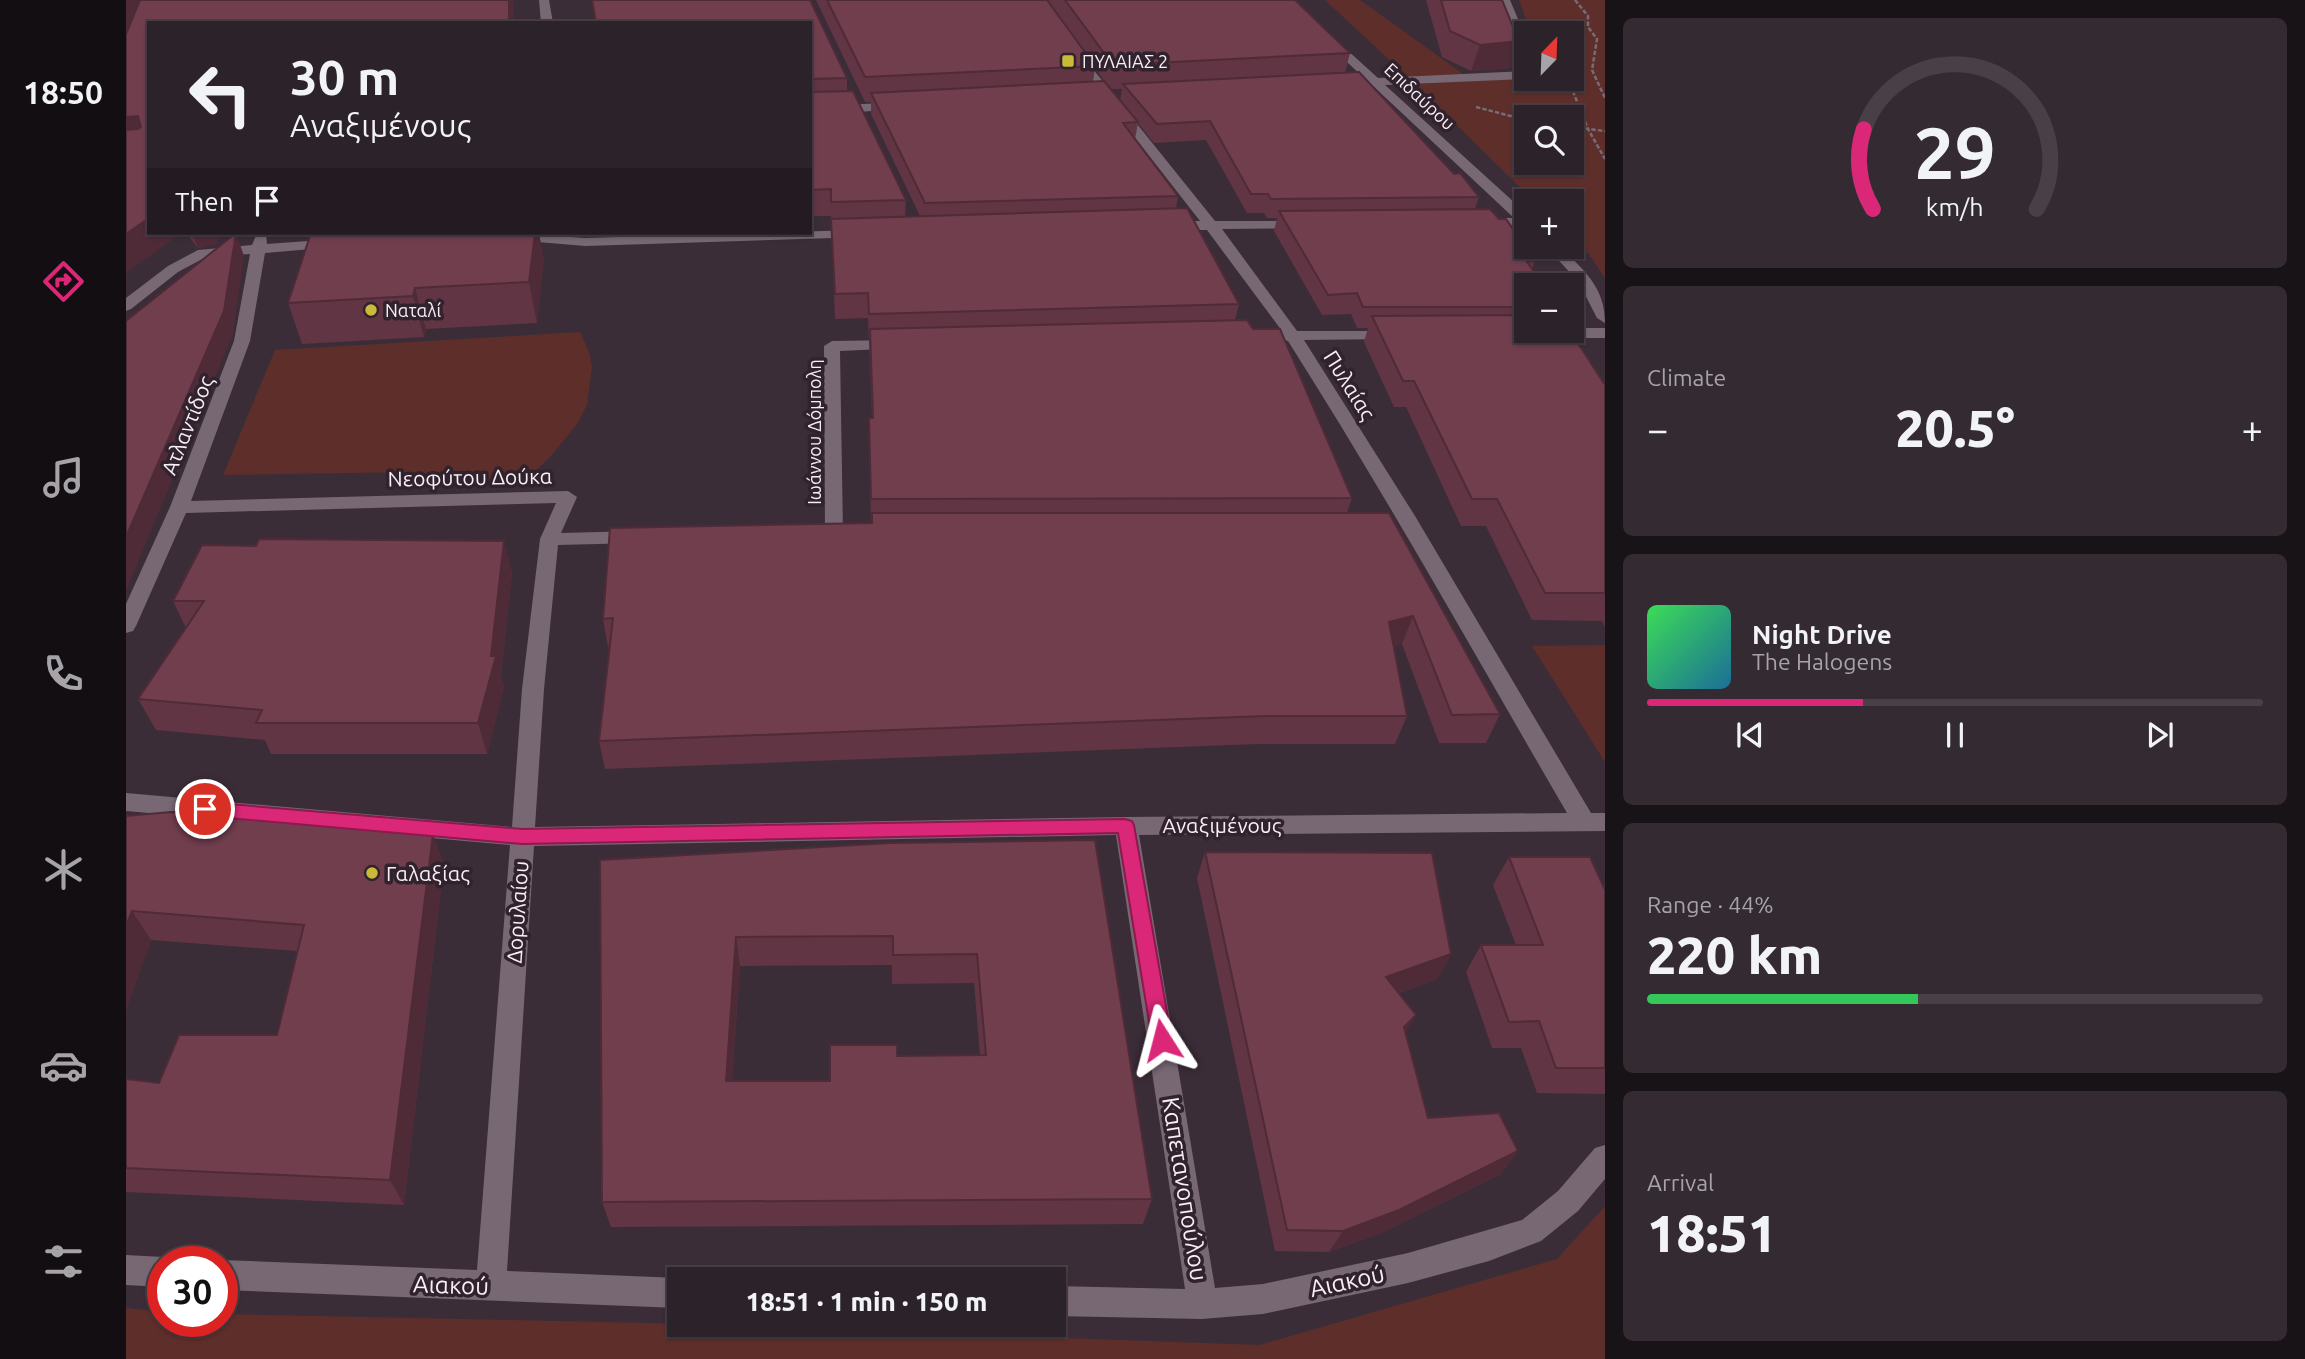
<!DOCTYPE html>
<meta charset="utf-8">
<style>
body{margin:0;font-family:Ubuntu,sans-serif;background:#342a32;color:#f1f3f6;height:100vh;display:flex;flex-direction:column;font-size:26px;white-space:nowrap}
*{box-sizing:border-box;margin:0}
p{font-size:23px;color:#a6a4a8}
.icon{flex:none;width:38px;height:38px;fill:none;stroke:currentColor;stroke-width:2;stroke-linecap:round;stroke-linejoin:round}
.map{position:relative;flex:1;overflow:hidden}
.panel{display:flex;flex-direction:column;gap:18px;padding:18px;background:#181317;width:700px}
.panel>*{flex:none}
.top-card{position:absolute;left:21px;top:21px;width:665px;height:214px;border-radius:0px;box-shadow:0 2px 5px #0004,0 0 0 2px #483f47;background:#2c222a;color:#f1f3f6;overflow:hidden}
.needle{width:46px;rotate:23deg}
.tools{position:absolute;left:1388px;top:21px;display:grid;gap:14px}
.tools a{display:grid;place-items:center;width:70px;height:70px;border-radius:0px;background:#2c222a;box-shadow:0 2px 5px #0004,0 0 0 2px #483f47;font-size:35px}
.speed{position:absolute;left:21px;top:1246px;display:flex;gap:14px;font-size:35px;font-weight:700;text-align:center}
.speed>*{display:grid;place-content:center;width:91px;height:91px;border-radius:50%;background:#2c222a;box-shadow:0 2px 5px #0004,0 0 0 2px #483f47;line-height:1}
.speed .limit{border:10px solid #d22;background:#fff;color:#111}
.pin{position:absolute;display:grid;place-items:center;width:60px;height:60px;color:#fff;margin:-30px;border:4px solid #fff;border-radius:50%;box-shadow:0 2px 7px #0007}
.me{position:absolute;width:77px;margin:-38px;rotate:351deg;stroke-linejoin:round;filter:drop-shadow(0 0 5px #0008)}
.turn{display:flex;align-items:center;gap:24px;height:147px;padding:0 28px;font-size:32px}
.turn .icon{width:91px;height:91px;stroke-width:2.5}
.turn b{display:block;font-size:49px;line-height:60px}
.then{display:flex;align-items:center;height:66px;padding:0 28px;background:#0003;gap:14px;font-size:26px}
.big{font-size:52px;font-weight:800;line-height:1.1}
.panel .widget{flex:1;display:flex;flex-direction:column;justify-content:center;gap:10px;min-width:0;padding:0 24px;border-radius:10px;background:#342a32}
.panel .dial{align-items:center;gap:0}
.dial svg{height:182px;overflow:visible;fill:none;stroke:#483f47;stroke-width:7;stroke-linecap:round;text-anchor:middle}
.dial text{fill:#f1f3f6;stroke:none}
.song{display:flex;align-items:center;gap:21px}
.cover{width:84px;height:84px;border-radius:10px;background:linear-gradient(135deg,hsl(130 70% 55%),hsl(200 70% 35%))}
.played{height:7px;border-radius:4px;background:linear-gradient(90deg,#db2777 35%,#483f47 35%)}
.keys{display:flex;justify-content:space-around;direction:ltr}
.heat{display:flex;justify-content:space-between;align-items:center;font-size:38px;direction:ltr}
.charge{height:10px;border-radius:5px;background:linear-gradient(90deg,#34c759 44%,#483f47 0)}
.trip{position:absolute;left:541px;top:1267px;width:399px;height:70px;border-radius:0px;background:#2c222a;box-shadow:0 2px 5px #0004,0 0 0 2px #483f47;font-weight:800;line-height:70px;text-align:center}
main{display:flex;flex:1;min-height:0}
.tab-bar{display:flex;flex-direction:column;width:126px;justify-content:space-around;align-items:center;background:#120e11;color:#a6a4a8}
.tab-bar .icon{width:49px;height:49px}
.tab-bar .active{color:#db2777}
.tab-bar b{font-size:32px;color:#f1f3f6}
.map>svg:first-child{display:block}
.green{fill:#5e2e2a;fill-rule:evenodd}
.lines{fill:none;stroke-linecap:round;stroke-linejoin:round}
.path{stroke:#786b75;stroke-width:2.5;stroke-dasharray:4.5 2;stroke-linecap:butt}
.minor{fill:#786874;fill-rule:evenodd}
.wall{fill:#613543;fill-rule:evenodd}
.shaded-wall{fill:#4f2b37}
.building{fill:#713e4e;stroke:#4f2b37;stroke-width:2;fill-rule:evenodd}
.route{fill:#db2777;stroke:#8e194d;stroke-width:2}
.poi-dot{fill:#cbba39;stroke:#31232d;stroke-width:2.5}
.labels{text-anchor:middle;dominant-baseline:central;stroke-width:7;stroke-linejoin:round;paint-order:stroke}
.far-poi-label{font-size:18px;fill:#f8eef5;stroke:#31232d;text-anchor:start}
.far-street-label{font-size:18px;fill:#f8eef5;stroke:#31232d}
.street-label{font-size:21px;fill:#f8eef5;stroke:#31232d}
.poi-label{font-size:21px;fill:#f8eef5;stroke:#31232d;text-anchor:start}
.near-street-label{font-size:24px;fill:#f8eef5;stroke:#31232d}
</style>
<main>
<nav class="tab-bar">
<b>18:50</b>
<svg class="icon active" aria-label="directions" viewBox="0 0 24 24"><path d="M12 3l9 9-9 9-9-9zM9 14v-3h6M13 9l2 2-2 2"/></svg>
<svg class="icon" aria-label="music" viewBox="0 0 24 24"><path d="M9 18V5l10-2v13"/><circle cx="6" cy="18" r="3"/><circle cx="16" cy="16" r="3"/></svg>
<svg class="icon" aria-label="phone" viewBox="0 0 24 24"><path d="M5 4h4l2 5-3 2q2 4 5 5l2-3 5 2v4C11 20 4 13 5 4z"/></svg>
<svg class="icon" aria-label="climate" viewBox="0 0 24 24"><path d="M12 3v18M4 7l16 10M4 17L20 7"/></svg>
<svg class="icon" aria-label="car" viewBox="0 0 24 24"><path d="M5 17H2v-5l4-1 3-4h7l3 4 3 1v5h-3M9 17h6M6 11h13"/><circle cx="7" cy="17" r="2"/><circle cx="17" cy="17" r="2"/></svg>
<svg class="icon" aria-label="filters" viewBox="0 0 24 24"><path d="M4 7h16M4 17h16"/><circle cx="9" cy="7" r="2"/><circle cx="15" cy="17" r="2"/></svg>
</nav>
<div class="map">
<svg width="1479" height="1359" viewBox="0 0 1479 1359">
<rect width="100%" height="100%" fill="#3b2d38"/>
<path class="green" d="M1199,0H1234L1340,76L1284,79Z
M1393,0H1479V278L1463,254L1446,238V201H1408L1286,81L1446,79V33H1405ZM1400,117H1446V163H1400Z
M454,332L463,352L466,367L461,405L451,424L424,457L410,470L396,475L326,485L289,472L97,475L149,350Z
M1479,645V762L1406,646Z
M1479,1206V1359H0V1308L37,1312V1321H96V1314L524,1323L1134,1345L1431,1259Z"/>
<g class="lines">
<path class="path" d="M1449,0L1462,16V27L1471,39L1466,70L1479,98
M1442,79L1462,129L1479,159
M1350,107L1400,120
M1446,127L1479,131"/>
<path class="minor" d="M413,0H423L427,23H415Z
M1155,0H1166L1252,78L1400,71V79L1259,85L1400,213V226L1348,225V219L1353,218H1388L1246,85L1210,86V80L1238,78Z
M1374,0H1384L1400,38V57L1394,53Z
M950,51L954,53L1089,221H1182V227L1177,228L1096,229L1171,331H1272L1274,334L1272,337L1266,339L1178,340L1289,516L1465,813H1479V831L1013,835L1089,1288L1137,1284L1282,1253L1396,1220L1432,1191L1469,1148L1479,1145V1179L1452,1211L1415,1241L1363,1261L1282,1283L1137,1314L1076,1319L928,1316V1286L1059,1289L990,835L408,846L381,1271L553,1278L556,1279H553V1308L96,1290V1262H92L96,1260L351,1270L384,845L0,811V793L386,827L396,689L414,539L430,503L60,513L10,626L7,631L0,633V604L44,507L108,341L124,254L80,257L52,272L5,309L0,311V298L42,266L72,250L126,245L131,233H140L141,244L209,239L216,243L209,247L139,253L124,341L65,501L442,491L451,497L435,533L512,531L519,533L521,537L519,541L512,543L432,545L418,689L409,827L1000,817L1441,813C1349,655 1260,495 1162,341L1149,339L1147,336L1156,331L1081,230H1042L1035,226L1042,222L1074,221L946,57L944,55Z
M773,102L779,106L777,109L684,115V107Z
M733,230L740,234L738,237L459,246L388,240L381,236L384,233L459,238Z
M1420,247H1435C1458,271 1479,287 1479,323L1471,318L1452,281Z
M1446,328H1479V338H1418L1410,333L1412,331H1446Z
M773,340L779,342L781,345L779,348L714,351L717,533L715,537H701L699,533L698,346L706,341Z
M0,1255L37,1257L48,1261L37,1262V1287L0,1285Z"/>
</g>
<path class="wall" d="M690,0H1169L1224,53L1219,73L1353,197L1349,209L1409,261L1400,285V331L1479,385V627L1476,621L1406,620L1360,526H1335L1280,407H1268L1238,342L1242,328H1231L1225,314L1196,315L1148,231L1151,218H1141L1138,213H1121L1080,140L1028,143L1012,123L1009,139L1052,196L1050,209L1113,304L1109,320L1226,498L1221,513L1374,714L1360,743H1313L1276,644L1268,646L1281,716L1269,744H1131L479,769L473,741L483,647H482L477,619L745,523L743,418H746L742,318L709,319L705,216H684V23L721,78V91L780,200L779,216H794L745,114V102H739ZM969,68L978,81L967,82ZM985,89H996L994,101Z
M1300,0H1376L1384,68L1345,71L1316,57Z
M60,233H94L91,244L72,248Z
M418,259L411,323L300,329L298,337L176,344L162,303Z
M386,572L375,676L378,687L361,754H145L139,740L30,730L12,699L60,628L47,601Z
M0,816L318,863L278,1205L0,1192V1079L33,1083L151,1035L171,951L25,940L0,1009Z
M969,840L1026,1199L1017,1224L485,1227L476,1202L474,860ZM766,965V984L848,983L854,1055L771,1056L704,1081H606L614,966Z
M1079,852L1325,954L1311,979L1273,993L1280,1033L1302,1118L1392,1151L1375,1174L1258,1232L1203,1252L1149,1251L1071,878Z
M1383,857L1479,890V1094L1411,1093L1395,1048H1366L1340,972L1355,945H1390L1367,885Z"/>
<path class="shaded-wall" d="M0,0H18L0,42Z
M383,0H387L388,23H383Z
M1393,41L1384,68L1345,71L1354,45Z
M12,116L23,144L0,147V117Z
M23,218V233H55L0,273V234Z
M66,233H94L91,244L72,248Z
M110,233L118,256L107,334L0,591V537Z
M409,233H413L418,259L411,323L403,282Z
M289,288L300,329L298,337L287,296Z
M378,541L386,572L375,676L378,687L361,754L352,723L365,656Z
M1287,616L1276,644L1253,650L1263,622Z
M307,834L318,863L278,1205L264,1180Z
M6,911L25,940L0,1009V926Z
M610,937L614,966L604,1108L600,1081Z
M1325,954L1311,979L1247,1002L1260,977Z
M1290,1015L1276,1039L1278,1027Z
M1392,1151L1375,1174L1258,1232L1203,1252L1217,1231Z"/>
<path class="building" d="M14,0H383V23H23V218L0,234V130L12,129L15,127L12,116L0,117V34Z
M466,0H684L721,78L684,79V23H470Z
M701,0H921L969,66L739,77Z
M939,0H1169L1224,53L987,65Z
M1315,0H1376L1393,41L1354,45L1324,31Z
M1233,72L1328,174L1334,173L1353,197L1145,199L1142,194H1125L1084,121L1031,124L997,84Z
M978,81L1012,122L997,123L1052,196L799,203L745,93Z
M727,91L780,200L705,202V189L684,190V92Z
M1061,208L1113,304L743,314L742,293L709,294L705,219Z
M1364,209L1373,219H1380L1409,261L1401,262L1418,285H1400V307H1237L1231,293L1202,295L1153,211Z
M110,233L98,311L0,537V321Z
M185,233H409L403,282L289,288L287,296L162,303Z
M1400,315V331H1444L1479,385V593H1419L1371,499H1346L1288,381H1277L1246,316Z
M1121,320L1127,329H1154L1226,498L745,499L743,418H747L744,329Z
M746,513H1263L1374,714L1326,715L1287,616L1263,622L1281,716H1140L473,741L487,618L477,619L484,528L746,523Z
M133,539L378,541L365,656H370L352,723H130L136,710L12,699L78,601H47L76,545L130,546Z
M45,812L83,813L307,834L264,1180L0,1168V1079L33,1083L53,1035H151L178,925L6,911L0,926V816Z
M969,840L1026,1199L476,1202L474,860L764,843ZM767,936V955L851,954L860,1055L771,1056V1045H704V1081H600L610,937Z
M1079,852L1306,853L1325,954L1260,977L1290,1015L1278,1027L1302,1118L1373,1113L1392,1151L1273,1210L1217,1231L1161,1230Z
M1383,857H1464L1479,890V1068H1430L1413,1021L1383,1022L1355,945H1417Z"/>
<path class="route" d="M79,802L396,829L999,819L1006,821L1008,825L1046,1040L1043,1047L1036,1049L1029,1047L1026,1040L992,833L396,844L79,816L73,814L70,809L73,804Z"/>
<g class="poi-dot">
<rect x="935" y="54" width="14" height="14" rx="3.5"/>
<circle cx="245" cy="310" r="7"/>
<circle cx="246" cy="873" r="7"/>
</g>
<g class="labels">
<g class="far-poi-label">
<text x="956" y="61">ΠΥΛΑΙΑΣ 2</text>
<text x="259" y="310">Ναταλί</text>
</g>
<g class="far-street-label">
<text transform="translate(1294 96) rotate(43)">Επιδαύρου</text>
<text transform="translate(688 432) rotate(-90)">Ιωάννου Δόμπολη</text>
</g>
<g class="street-label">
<text transform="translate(1224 385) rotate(58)">Πυλαίας</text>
<text transform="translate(61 425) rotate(-68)">Ατλαντίδος</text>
<text transform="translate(344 477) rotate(-1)">Νεοφύτου Δούκα</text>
<text x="1096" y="825">Αναξιμένους</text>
<text transform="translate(391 912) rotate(-86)">Δορυλαίου</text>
</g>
<g class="poi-label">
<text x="260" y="873">Γαλαξίας</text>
</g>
<g class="near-street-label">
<text transform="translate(1059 1189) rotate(81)">Καπετανοπούλου</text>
<text transform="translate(1221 1281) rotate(-12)">Αιακού</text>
<text transform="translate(325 1285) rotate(2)">Αιακού</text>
</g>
</g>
</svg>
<div class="tools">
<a><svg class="needle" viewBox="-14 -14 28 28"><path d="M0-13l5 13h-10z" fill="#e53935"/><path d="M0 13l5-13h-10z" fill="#a6a4a8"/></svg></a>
<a><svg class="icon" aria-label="search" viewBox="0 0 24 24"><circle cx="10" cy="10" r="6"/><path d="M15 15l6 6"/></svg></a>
<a>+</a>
<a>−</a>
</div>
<div class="speed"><div class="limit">30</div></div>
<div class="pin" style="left:79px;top:809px;background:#d93025"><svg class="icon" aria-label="arrive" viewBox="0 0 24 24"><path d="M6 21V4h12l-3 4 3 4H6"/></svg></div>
<svg class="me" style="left:1036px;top:1040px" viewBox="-20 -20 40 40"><path d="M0-17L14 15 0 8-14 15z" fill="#db2777" stroke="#fff" stroke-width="4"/></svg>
<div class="trip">18:51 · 1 min · 150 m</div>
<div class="top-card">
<div class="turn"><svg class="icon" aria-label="left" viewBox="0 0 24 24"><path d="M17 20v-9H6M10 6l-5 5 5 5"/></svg><div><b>30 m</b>Αναξιμένους</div></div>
<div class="then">Then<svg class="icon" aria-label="arrive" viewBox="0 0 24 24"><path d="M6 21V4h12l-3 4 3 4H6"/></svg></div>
</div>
</div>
<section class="panel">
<div class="widget dial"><svg viewBox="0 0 100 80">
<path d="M14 69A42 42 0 1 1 86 69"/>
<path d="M14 69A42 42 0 0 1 10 34" stroke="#db2777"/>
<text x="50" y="56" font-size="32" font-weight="700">29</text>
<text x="50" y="72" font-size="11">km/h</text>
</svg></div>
<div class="widget"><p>Climate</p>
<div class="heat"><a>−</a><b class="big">20.5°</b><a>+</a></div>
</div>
<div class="widget">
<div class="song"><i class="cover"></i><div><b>Night Drive</b><p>The Halogens</p></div></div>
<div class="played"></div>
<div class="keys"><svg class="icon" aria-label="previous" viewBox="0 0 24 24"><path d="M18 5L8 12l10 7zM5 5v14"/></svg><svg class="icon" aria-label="pause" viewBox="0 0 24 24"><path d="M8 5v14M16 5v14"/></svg><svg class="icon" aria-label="next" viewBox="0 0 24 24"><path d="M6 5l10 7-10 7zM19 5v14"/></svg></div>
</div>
<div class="widget"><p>Range · 44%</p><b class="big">220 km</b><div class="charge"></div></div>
<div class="widget"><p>Arrival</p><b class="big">18:51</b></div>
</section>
</main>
